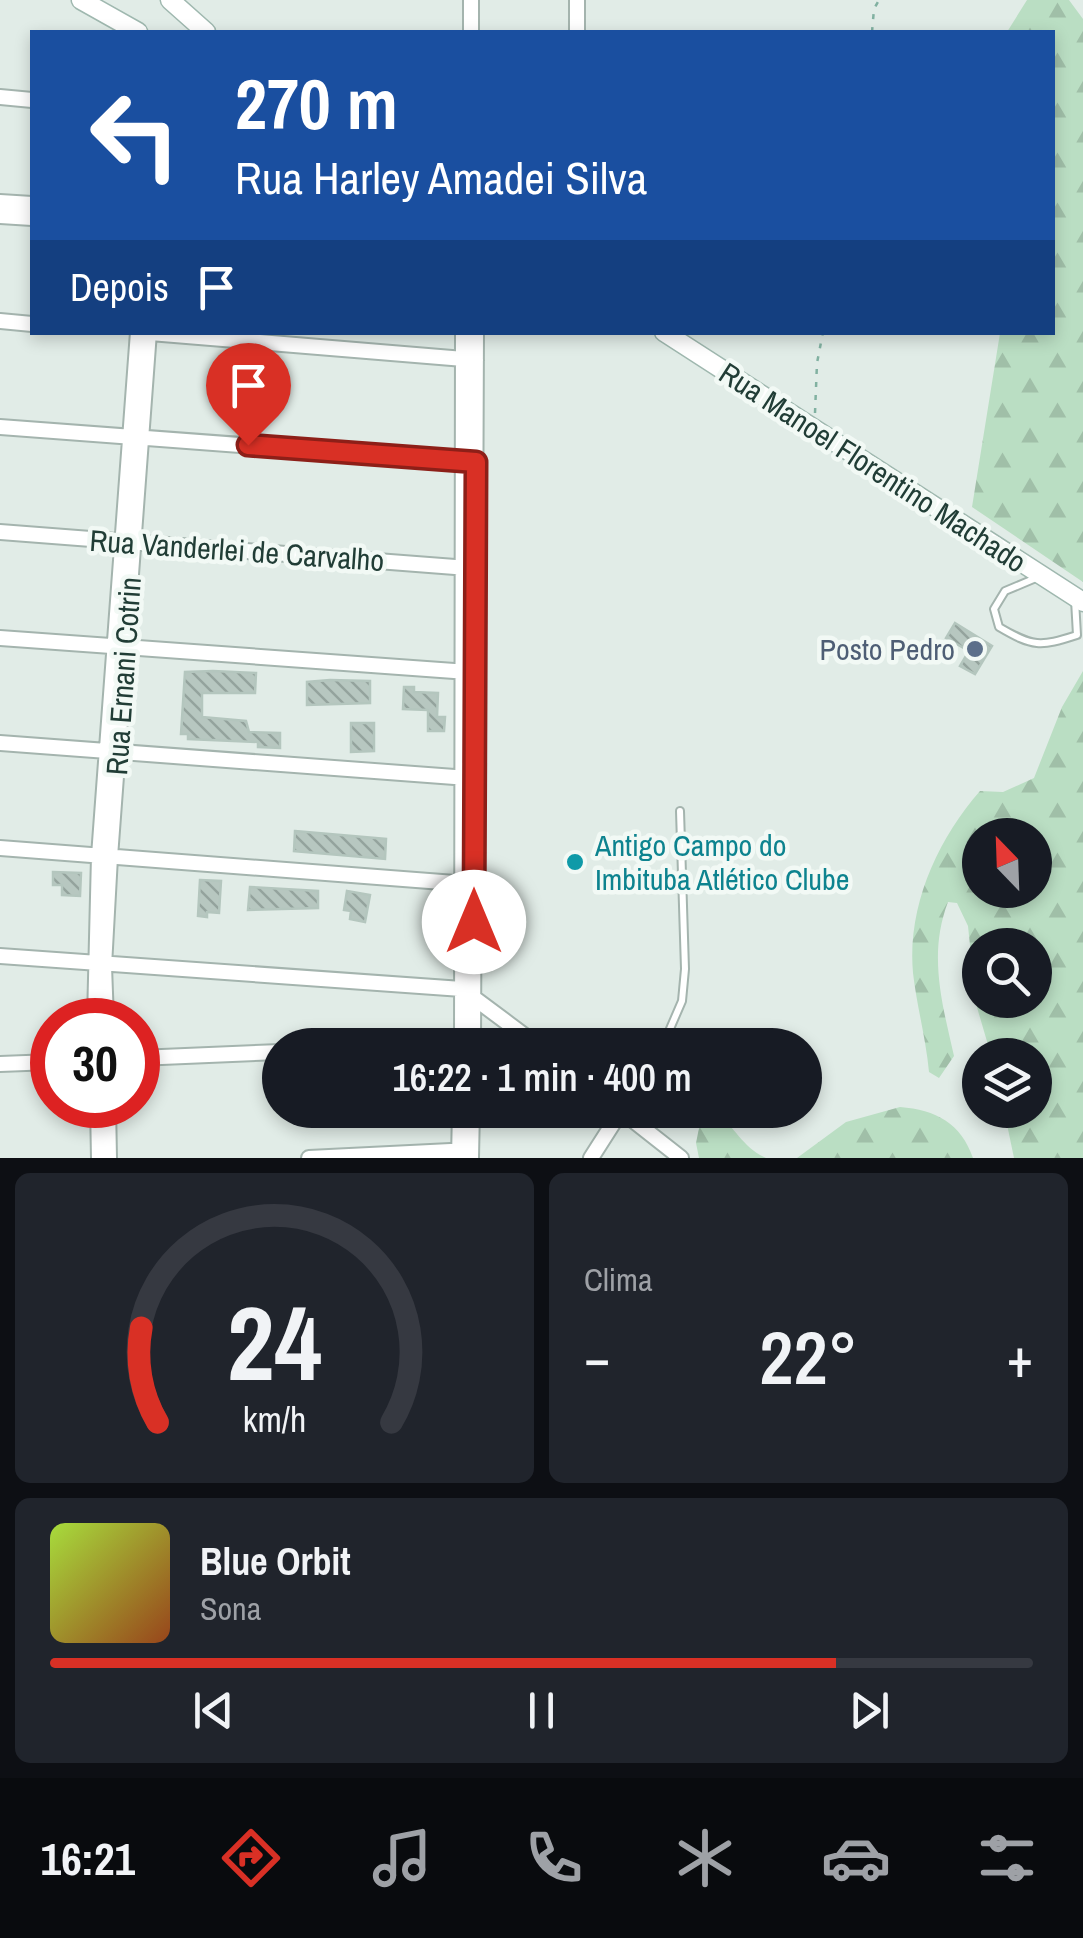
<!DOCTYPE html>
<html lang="pt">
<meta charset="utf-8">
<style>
body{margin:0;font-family:"Archivo Narrow",sans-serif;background:#20242c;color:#f1f3f6;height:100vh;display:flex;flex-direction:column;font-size:38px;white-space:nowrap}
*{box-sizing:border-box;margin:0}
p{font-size:32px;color:#9ea1a6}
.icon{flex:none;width:55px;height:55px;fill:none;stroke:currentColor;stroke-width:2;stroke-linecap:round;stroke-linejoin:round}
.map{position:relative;height:1158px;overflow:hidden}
.details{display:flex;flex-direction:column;gap:15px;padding:15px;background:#0d0f14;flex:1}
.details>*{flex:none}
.guide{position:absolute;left:30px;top:30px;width:1025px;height:305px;border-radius:0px;box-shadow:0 5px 15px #0003;background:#1a4fa0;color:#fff;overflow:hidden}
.needle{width:65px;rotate:337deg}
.fabs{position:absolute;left:962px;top:818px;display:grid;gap:20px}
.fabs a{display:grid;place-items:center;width:90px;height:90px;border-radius:50%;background:#171b24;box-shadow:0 5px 15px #0003;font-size:50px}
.speed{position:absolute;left:30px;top:998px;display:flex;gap:20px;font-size:50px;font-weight:700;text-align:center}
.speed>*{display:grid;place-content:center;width:130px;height:130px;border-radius:50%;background:#171b24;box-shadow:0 5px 15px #0003;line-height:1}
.speed .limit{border:15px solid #d22;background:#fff;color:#111}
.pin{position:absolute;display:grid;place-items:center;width:85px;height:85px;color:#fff;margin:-102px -42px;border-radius:50% 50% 50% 0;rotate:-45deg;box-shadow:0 0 10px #0007}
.pin .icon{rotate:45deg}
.me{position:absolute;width:110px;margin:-55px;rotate:0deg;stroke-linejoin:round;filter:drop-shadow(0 0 8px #0008)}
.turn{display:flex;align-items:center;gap:35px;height:210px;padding:0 40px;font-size:45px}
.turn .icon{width:130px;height:130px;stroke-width:2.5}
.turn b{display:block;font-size:70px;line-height:85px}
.then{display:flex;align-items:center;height:95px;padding:0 40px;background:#0003;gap:20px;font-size:38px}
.big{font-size:75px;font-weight:600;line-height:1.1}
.details .card{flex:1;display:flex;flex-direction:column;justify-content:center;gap:15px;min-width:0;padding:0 35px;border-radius:15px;background:#20242c}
.details .dial{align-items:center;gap:0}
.dial svg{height:260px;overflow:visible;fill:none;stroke:#363941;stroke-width:7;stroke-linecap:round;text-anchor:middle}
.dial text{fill:#f1f3f6;stroke:none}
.song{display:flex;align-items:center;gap:30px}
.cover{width:120px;height:120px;border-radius:15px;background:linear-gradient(135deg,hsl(80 70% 55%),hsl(20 70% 35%))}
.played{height:10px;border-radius:5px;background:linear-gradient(90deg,#d93025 80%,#363941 80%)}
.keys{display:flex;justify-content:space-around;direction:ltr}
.heat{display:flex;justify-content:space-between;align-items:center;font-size:55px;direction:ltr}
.details .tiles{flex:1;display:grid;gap:15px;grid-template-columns:1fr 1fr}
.card:last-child{grid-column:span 2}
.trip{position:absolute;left:262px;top:1028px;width:560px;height:100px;border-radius:50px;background:#171b24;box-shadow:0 5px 15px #0003;font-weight:600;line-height:100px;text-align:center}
.tab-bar{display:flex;height:160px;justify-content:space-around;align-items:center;background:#090b0e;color:#9ea1a6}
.tab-bar .icon{width:70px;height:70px}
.tab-bar .current{color:#d93025}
.tab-bar b{font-size:45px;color:#f1f3f6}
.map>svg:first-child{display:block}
.forest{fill:url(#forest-firs);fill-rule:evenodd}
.building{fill:url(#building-back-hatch);stroke:#b4c6be;stroke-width:2.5}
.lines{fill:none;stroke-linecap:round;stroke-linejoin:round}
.lane-casing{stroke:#a4b4ae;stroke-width:10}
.street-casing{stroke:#a4b4ae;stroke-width:18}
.secondary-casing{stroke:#9fb8af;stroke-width:21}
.path{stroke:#81b1a1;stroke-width:2.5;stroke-dasharray:5 8;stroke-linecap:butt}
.lane{stroke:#fff;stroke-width:6}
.street{stroke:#fff;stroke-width:14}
.secondary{stroke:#fff;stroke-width:18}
.route-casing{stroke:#8d1f18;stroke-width:25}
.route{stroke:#d93025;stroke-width:18}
.service-dot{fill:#5c6f8a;stroke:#f2f9f5;stroke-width:4}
.culture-dot{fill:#0f9aa8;stroke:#f2f9f5;stroke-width:4}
.labels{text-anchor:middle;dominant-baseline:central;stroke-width:9;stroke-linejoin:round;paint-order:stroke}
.street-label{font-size:30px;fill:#213d36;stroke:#f2f9f5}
.service-label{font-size:30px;fill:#4e5e75;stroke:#f2f9f5;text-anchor:end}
.culture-label{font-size:30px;fill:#0d838f;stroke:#f2f9f5;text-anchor:start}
</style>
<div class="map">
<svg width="1083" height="1158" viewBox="0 0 1083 1158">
<defs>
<pattern id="forest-firs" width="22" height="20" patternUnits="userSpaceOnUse" patternTransform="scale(2.5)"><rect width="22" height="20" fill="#badec3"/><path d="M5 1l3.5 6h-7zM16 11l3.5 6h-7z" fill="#a0bfa8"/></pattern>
<pattern id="building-back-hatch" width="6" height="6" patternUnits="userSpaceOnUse" patternTransform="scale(2.5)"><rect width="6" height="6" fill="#b7c7c0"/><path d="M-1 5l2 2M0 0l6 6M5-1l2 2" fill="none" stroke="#94a39d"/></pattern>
</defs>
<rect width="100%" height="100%" fill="#e1ece7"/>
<path class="forest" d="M1027,0H1069L1083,19V582L972,507L1000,333L1052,332V32H1007Z
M1083,671V1158H1014L1004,1110H1035V1055H991L976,1004L968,926L957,903L948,902C928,954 942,1003 954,1056L939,1078L929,1072C926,1039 917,1007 913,973C907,907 937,840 980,791L1003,792L1034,778L1062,707ZM980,835H1035V890H980ZM980,945H1035V1000H980Z
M900,1107C936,1110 961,1123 973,1158H797L846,1122Z
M716,1112C735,1127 743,1148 766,1158H699L696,1143L700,1123Z"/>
<path class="building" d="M955,623L992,646L975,674L960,666L969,651L946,638Z
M213,671L256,673L255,693H202V717L246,721L249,732L280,733V748L258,747V742L188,739V734H181L185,672Z
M330,680L370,681V703L307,705V682Z
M404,687H414V692L438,693L437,717H445L444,731H428V710L403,709Z
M351,723H374V751L351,752Z
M295,831L386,839L385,859L294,851Z
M53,872L81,873L80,896L62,895V885H53Z
M200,880L221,881L219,913L207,912V917L198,916Z
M250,887L318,891V908L248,910Z
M347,891L370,895L365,922L350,919L351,911L344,910Z"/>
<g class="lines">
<g class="lane-casing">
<path id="lane" d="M1036,578L1005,591L994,609L999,627C1033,647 1040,647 1077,635L1075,600
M663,1045L682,1001L685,969L680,811"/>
</g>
<g class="street-casing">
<path id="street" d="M577,0V32
M471,32V0
M0,97L32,100
M0,202L32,204
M0,216L32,218
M0,321L32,324
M0,427L468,462
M0,532L468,568
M0,638L468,672
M0,743L468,778
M0,848L468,884
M0,956L462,989L537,1045
M95,1020L99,856L138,332L476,360
M106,1020L104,966L110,857L149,332
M462,1045L463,332
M473,1045L476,332
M138,1058L280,1052
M0,1064L52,1062
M98,1105L99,1158
M108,1105L109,1158
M620,1110L681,1158
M471,1157L472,1110
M309,1158L471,1150
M459,1158L460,1110
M591,1158L621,1111"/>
</g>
<g class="secondary-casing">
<path id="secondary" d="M81,0L138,32
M170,0L206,32
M664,332L1083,602"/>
</g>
<path class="path" d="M872,32L874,9L879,0
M815,413L817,363L823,332"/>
<use href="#lane" class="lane"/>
<use href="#street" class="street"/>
<use href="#secondary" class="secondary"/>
</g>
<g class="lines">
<g class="route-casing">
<path id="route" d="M248,445L476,462L474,922"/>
</g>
<use href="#route" class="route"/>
</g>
<circle class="service-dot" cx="975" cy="649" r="10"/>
<circle class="culture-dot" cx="575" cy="862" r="10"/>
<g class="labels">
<g class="street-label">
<text transform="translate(873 467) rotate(33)">Rua Manoel Florentino Machado</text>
<text transform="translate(237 550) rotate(4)">Rua Vanderlei de Carvalho</text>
<text transform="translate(123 676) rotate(-86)">Rua Ernani Cotrin</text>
</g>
<g class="service-label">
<text x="955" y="649">Posto Pedro</text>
</g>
<g class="culture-label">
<text x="595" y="845">Antigo Campo do<tspan x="595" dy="34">Imbituba Atlético Clube</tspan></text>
</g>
</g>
</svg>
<div class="fabs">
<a><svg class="needle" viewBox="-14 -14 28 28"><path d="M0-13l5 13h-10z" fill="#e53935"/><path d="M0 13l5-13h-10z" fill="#9ea1a6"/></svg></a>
<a><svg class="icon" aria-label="search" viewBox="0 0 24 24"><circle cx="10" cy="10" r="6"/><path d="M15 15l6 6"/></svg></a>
<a><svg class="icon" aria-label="layers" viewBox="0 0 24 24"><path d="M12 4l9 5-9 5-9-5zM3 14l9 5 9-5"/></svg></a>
</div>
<div class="speed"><div class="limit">30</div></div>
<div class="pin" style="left:248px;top:445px;background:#d93025"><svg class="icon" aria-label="arrive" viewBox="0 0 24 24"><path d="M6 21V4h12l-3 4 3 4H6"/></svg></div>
<svg class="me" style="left:474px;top:922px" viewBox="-20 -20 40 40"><circle r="19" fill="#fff"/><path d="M0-13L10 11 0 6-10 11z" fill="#d93025"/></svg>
<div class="trip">16:22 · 1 min · 400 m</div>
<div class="guide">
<div class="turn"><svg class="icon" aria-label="left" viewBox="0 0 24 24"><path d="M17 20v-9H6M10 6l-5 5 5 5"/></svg><div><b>270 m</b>Rua Harley Amadei Silva</div></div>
<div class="then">Depois<svg class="icon" aria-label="arrive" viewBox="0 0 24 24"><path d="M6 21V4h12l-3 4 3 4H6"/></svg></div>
</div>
</div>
<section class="details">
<div class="tiles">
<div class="card dial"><svg viewBox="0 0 100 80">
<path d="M14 69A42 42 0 1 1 86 69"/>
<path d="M14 69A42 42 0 0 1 9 40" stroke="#d93025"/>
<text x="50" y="56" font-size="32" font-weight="700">24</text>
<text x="50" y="72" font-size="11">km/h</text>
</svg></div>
<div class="card"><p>Clima</p>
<div class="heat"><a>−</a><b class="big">22°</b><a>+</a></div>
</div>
<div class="card">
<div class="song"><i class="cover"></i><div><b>Blue Orbit</b><p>Sona</p></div></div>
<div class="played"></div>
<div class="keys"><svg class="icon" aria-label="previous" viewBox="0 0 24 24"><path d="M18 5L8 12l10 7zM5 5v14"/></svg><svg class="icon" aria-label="pause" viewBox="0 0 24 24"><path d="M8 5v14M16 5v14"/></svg><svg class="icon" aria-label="next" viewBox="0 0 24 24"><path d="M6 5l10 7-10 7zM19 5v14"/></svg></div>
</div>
</div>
</section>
<nav class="tab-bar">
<b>16:21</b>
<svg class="icon current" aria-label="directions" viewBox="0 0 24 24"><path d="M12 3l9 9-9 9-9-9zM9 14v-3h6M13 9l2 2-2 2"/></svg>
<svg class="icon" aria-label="music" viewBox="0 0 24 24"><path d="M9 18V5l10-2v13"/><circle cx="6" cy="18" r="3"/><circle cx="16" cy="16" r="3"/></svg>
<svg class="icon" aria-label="phone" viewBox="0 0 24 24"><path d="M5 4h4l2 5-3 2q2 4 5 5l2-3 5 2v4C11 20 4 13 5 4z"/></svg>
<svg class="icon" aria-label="climate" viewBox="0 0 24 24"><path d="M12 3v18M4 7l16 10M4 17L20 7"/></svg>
<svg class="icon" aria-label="car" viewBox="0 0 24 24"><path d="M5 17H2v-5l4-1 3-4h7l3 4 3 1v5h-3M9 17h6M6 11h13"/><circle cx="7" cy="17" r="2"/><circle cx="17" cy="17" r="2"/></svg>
<svg class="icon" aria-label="filters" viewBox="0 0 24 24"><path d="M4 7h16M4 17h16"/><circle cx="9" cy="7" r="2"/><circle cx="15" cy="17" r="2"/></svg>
</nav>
